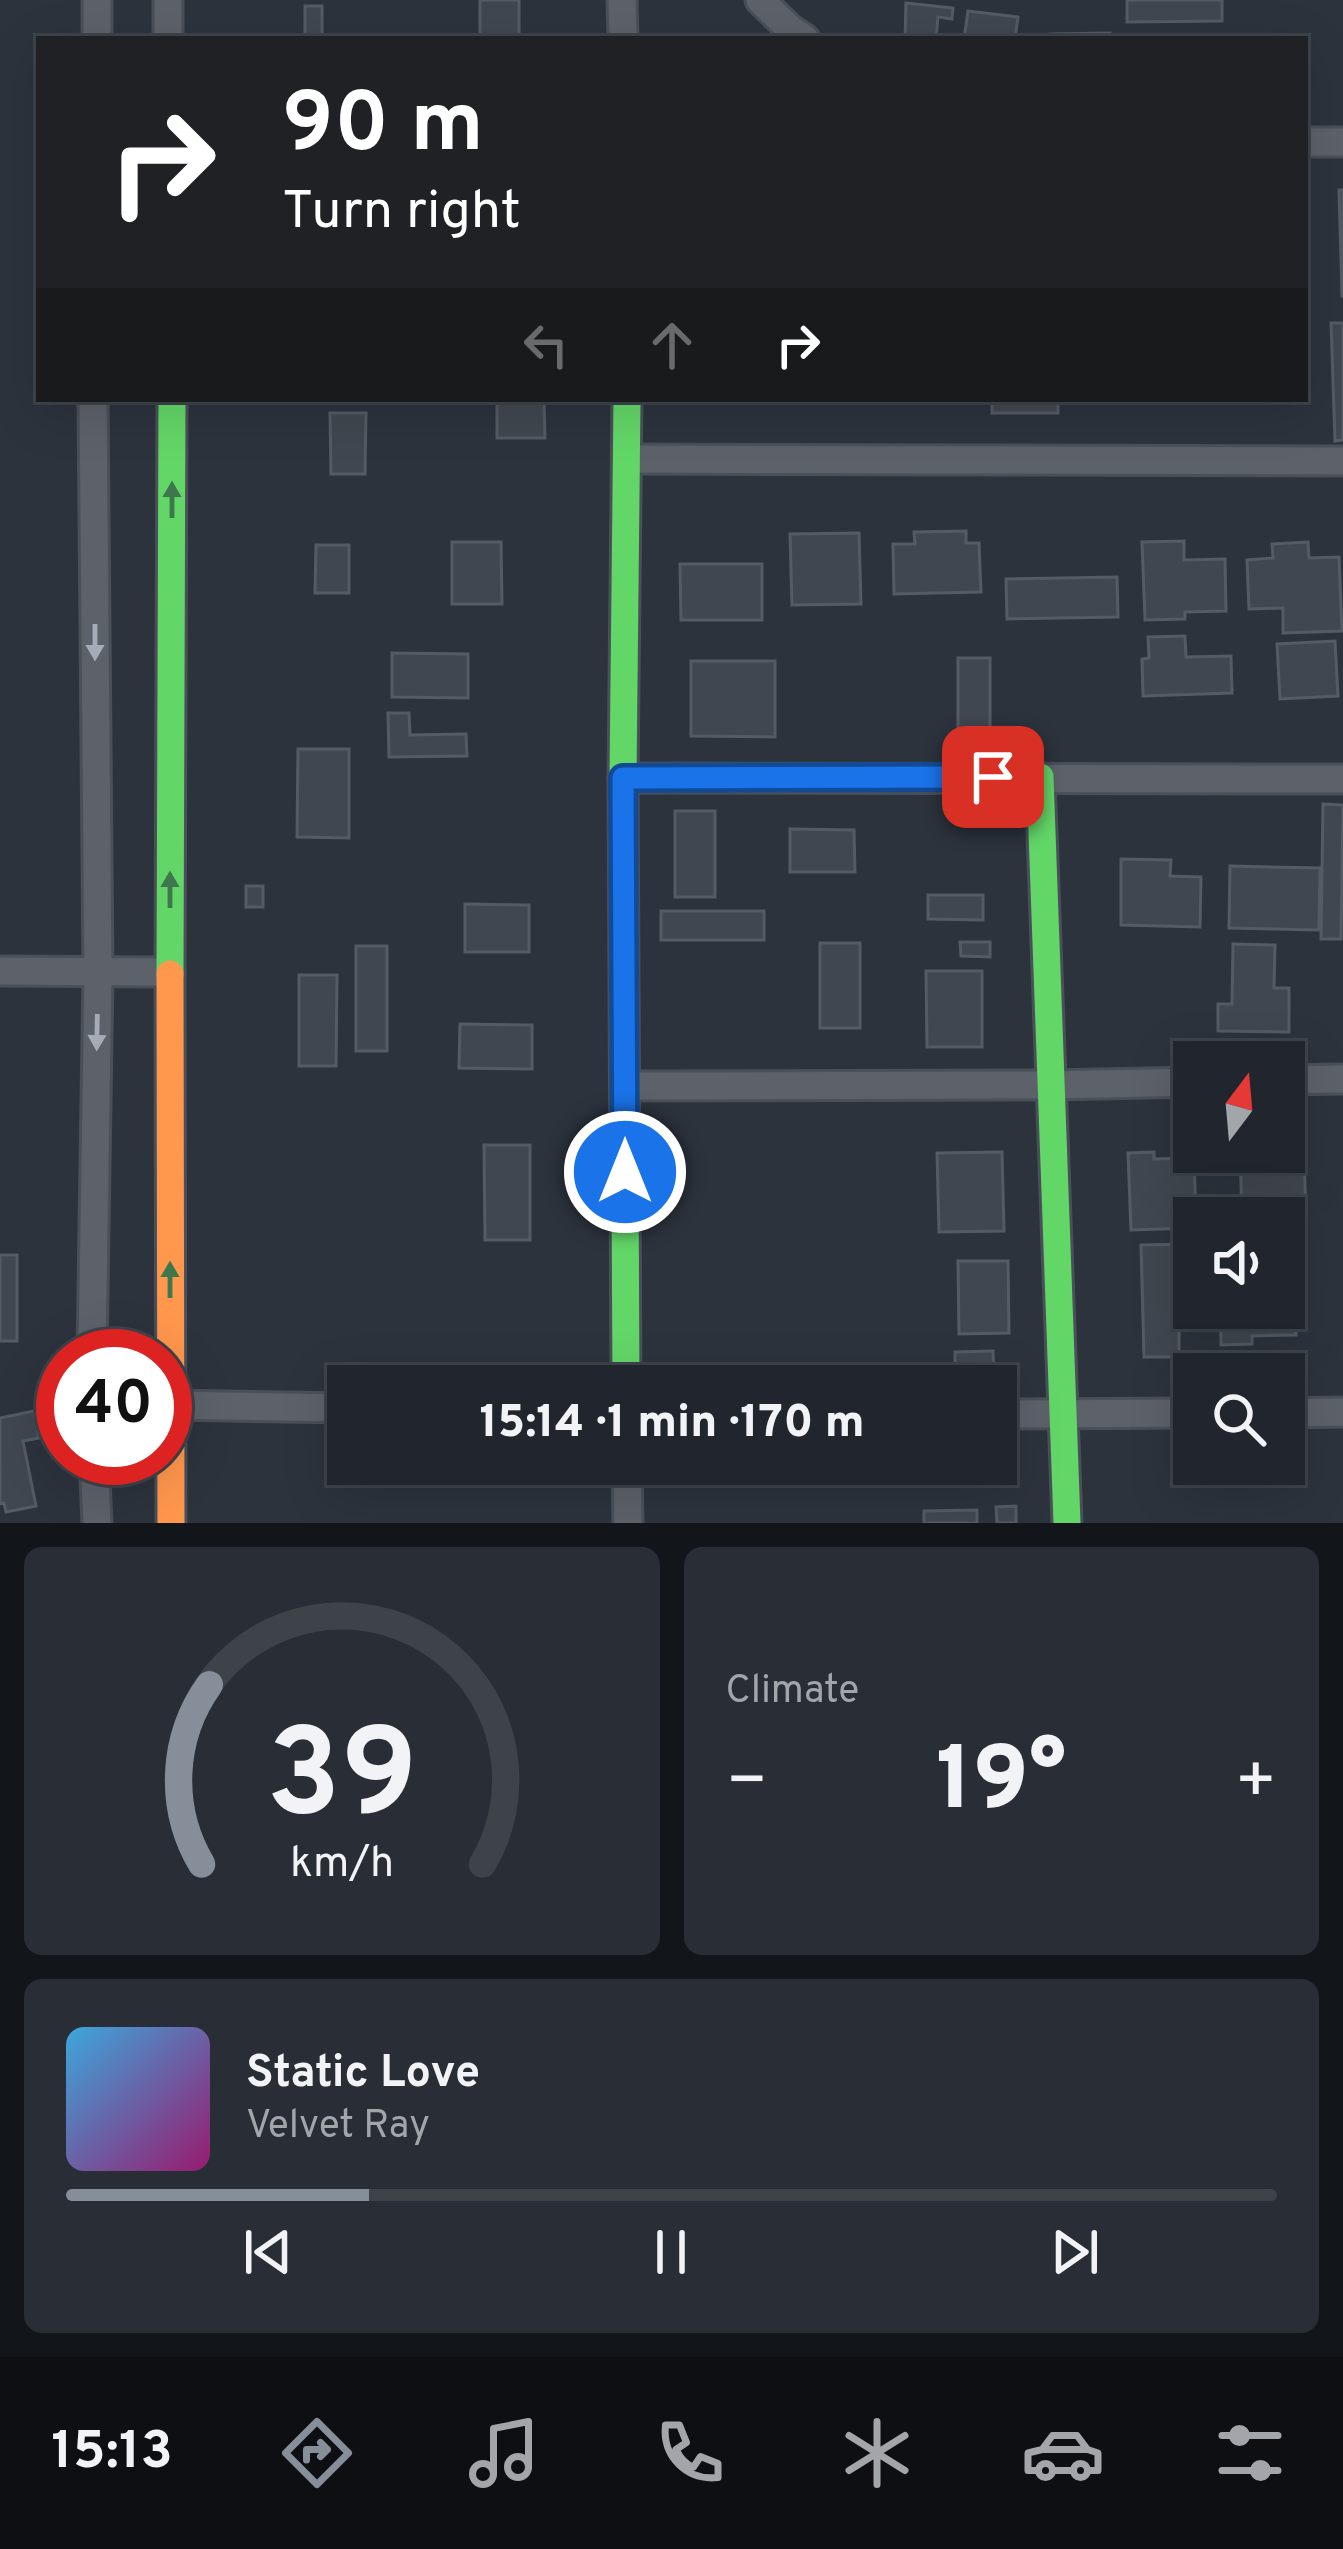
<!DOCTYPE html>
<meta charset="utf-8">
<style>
body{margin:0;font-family:Overpass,sans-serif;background:#292e36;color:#f1f3f6;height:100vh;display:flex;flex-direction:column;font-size:45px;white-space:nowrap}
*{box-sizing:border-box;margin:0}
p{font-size:39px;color:#a2a5aa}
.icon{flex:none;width:66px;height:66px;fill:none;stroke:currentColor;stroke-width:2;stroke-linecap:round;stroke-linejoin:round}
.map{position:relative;height:1523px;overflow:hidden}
.drawer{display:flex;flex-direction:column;gap:24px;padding:24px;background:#121519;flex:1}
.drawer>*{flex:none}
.banner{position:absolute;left:36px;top:36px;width:1272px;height:366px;border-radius:0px;box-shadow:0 12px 48px #0002,0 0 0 3px #3e434a;background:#202124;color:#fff;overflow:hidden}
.needle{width:78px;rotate:16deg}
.tools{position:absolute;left:1173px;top:1041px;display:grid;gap:24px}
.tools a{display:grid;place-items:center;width:132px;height:132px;border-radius:0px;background:#21262e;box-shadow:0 12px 48px #0002,0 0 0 3px #3e434a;font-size:60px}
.speed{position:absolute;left:36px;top:1329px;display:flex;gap:24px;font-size:60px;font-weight:700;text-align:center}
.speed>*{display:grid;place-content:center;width:156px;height:156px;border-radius:50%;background:#21262e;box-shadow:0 12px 48px #0002,0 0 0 3px #3e434a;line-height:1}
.speed .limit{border:18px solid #d22;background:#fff;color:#111}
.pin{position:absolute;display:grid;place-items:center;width:102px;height:102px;color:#fff;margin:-51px;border-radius:24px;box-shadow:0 6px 18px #0006}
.me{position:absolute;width:132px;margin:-66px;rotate:0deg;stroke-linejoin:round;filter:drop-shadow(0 0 9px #0008)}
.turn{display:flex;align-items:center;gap:42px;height:252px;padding:0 48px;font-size:54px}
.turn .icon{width:156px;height:156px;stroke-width:2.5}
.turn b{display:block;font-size:84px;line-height:102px}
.lanes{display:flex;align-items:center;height:114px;padding:0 48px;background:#0003;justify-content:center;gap:60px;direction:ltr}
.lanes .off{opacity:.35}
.big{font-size:90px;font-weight:800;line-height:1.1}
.drawer .widget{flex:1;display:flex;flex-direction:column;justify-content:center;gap:18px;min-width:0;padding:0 42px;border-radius:18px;background:#292e36}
.drawer .dial{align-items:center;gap:0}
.dial svg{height:312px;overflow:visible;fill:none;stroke:#3e434a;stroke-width:7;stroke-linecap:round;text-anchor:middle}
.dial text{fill:#f1f3f6;stroke:none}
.song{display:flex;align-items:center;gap:36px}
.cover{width:144px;height:144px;border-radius:18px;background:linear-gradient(135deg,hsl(200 70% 55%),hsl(320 70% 35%))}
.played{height:12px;border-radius:6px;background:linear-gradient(90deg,#868e9a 25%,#3e434a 25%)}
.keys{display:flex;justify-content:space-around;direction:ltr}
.heat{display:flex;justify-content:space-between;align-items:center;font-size:66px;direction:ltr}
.drawer .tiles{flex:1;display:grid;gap:24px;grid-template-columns:1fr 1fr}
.widget:last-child{grid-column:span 2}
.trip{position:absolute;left:327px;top:1365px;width:690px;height:120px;border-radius:0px;background:#21262e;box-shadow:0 12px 48px #0002,0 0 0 3px #3e434a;font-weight:800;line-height:120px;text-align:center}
.dock{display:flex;height:192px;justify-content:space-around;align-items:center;background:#0d0f12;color:#a2a5aa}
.dock .icon{width:84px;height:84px}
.dock .selected{color:#868e9a}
.dock b{font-size:54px;color:#f1f3f6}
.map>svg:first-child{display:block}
.building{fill:#414750;stroke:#545b64;stroke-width:3}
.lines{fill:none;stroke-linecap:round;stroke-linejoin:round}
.street-casing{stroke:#4a5059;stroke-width:33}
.fast-casing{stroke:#4a5059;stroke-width:33}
.slow-casing{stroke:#4a5059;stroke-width:33}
.street{stroke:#5d6169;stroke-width:27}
.fast{stroke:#63d668;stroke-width:27}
.slow{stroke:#ff974d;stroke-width:27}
.oneway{fill:#3e774e}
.oneway2{fill:#a5acb8}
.route-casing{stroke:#114b97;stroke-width:30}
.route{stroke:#1a73e8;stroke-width:21}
</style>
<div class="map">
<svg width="1343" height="1523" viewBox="0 0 1343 1523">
<rect width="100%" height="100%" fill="#2c333d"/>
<path class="building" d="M480,0H519V39H480Z
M1127,0H1222V21L1127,22Z
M906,3L953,8L952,19L938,17L936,39H905Z
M305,6H322V36H305Z
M968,11L1018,17L1015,39H964Z
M1110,33V39H1050V34Z
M1339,190H1343V296H1342Z
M1331,323H1343V440L1335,441Z
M497,399H544L545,438H497Z
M992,399H1058V413H992Z
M330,413H366L365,474H331Z
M966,531V543H979L981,592L894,594L893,544H915L914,532Z
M859,533L861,604L792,605L790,534Z
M1184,541V560L1225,559L1226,611L1185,612V619L1145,620L1142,542Z
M452,542H501L502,604H452Z
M1308,542L1309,558L1339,557L1342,631L1283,633V608L1249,609L1247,560L1273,558L1272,544Z
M316,545H349V593H315Z
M680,564H762V620H681Z
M1117,577L1118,617L1007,619L1006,579Z
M1185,636L1186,657L1231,656L1232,693L1143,696L1142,659L1149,658L1148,637Z
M1335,641L1338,696L1280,699L1277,644Z
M392,653L468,654V698L392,697Z
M958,658H990V748H958Z
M691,661H775V737L691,736Z
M388,713H409L410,735L466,734L467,756L389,757Z
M298,749H349V838L297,837Z
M1323,804L1343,805L1341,939H1321Z
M675,811H715V897H675Z
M790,829L854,830L855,872H790Z
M1121,859L1171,860L1170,876L1201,877L1200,927L1121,925Z
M1230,866L1320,868L1319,930L1229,928Z
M246,886H263V907H246Z
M928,895H983V920L928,919Z
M465,904L529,905V952H465Z
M661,911H764V940H661Z
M960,942H990V957L961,956Z
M820,943H860V1028H820Z
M1233,944L1275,945L1274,988H1289V1032L1218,1031V1004H1232Z
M356,946H387V1051H356Z
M926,971H982V1047H927Z
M299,975H337L336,1066H299Z
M460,1024L532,1025V1069L459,1068Z
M484,1145H530V1240H485Z
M1002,1152L1004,1231L939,1232L937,1153Z
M1154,1152V1159L1194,1158L1196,1218H1194V1228L1131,1230L1128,1153Z
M1240,1152H1270V1155L1304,1154L1306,1217L1242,1218Z
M1194,1244V1308H1205L1206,1330H1179V1357H1144L1141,1245Z
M1294,1244L1296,1335L1252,1336V1344L1221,1345V1308H1284V1245Z
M0,1255H17V1341H0Z
M958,1261H1008L1009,1333L959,1334Z
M993,1351L994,1377L955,1378V1352Z
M34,1411L39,1438L23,1441L36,1506L6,1512L4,1503L0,1504V1418Z
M1016,1506V1523H997L996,1507Z
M977,1510V1523H924V1511Z"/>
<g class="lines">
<g class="street-casing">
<path id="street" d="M168,0V39
M622,0L623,39
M760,0L790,29L805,39
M97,39V0
M1305,142H1343
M627,459L1343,461
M623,778L1343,779
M0,971L170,972
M1284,1080L1343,1079
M625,1086L1052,1085L1194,1082
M92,1356L98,974L93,399
M171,1405L348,1408
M1284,1413L1343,1412
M996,1414L1194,1413
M94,1458L97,1523
M627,1464L628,1523"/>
</g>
<g class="fast-casing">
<path id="fast" d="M1040,777L1067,1523
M170,974L172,399
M626,1386L623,778L627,399"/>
</g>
<g class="slow-casing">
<path id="slow" d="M170,974L171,1523"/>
</g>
<use href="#street" class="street"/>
<use href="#fast" class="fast"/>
<use href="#slow" class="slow"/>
</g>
<defs><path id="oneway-solid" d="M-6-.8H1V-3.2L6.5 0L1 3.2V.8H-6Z" transform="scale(3)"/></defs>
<g class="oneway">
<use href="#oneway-solid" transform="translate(172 500) rotate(-90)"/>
<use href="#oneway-solid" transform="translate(170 890) rotate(-90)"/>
<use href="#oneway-solid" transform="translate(170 1280) rotate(-90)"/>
</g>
<g class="oneway2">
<use href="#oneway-solid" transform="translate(95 642) rotate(90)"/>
<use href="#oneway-solid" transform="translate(97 1032) rotate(91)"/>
</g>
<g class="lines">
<g class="route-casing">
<path id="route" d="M625,1172L623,778L993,777"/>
</g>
<use href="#route" class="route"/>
</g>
</svg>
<div class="tools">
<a><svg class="needle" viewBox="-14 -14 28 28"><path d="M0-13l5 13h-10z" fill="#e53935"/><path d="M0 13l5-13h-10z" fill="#a2a5aa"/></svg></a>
<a><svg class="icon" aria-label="sound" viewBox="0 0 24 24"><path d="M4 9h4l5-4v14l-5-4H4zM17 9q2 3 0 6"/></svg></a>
<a><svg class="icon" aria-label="search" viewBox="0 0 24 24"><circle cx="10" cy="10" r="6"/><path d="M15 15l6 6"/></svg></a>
</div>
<div class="speed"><div class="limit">40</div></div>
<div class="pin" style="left:993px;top:777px;background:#d93025"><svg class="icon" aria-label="arrive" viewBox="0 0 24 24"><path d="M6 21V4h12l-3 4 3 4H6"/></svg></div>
<svg class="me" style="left:625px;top:1172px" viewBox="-20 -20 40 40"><circle r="17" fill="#1a73e8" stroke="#fff" stroke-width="3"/><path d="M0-11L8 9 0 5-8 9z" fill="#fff"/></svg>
<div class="trip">15:14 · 1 min · 170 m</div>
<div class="banner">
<div class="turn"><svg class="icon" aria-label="right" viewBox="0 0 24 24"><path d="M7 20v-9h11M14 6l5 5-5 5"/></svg><div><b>90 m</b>Turn right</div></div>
<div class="lanes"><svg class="icon off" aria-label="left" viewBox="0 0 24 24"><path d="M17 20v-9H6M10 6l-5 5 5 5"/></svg><svg class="icon off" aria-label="ahead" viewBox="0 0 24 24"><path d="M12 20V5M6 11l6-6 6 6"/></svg><svg class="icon" aria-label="right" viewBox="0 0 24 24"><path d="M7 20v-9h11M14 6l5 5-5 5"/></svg></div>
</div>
</div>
<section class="drawer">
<div class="tiles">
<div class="widget dial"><svg viewBox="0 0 100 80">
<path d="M14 69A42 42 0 1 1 86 69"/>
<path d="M14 69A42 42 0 0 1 16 23" stroke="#868e9a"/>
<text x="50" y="56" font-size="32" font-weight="700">39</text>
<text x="50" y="72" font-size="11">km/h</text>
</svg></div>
<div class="widget"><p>Climate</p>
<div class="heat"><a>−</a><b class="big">19°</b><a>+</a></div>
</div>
<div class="widget">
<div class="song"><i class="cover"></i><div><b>Static Love</b><p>Velvet Ray</p></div></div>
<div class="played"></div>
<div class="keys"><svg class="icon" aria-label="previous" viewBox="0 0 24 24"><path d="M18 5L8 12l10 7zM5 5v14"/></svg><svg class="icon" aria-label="pause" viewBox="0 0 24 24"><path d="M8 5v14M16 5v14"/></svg><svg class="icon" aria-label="next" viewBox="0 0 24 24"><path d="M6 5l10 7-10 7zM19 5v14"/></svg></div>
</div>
</div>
</section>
<nav class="dock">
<b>15:13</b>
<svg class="icon selected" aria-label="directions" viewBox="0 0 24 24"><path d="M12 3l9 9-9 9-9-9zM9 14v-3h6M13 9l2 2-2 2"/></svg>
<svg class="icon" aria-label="music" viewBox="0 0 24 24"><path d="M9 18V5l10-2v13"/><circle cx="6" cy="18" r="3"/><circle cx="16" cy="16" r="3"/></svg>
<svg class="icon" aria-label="phone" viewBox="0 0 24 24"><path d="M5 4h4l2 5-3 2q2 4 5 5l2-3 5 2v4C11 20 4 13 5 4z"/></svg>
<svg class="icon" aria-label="climate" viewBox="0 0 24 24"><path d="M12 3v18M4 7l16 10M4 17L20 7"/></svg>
<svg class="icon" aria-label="car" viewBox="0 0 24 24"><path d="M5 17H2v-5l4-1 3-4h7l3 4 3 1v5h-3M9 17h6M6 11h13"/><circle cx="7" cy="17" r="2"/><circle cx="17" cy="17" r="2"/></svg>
<svg class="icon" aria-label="filters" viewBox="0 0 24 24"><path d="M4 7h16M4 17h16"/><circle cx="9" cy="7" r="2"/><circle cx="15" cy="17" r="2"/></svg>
</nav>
